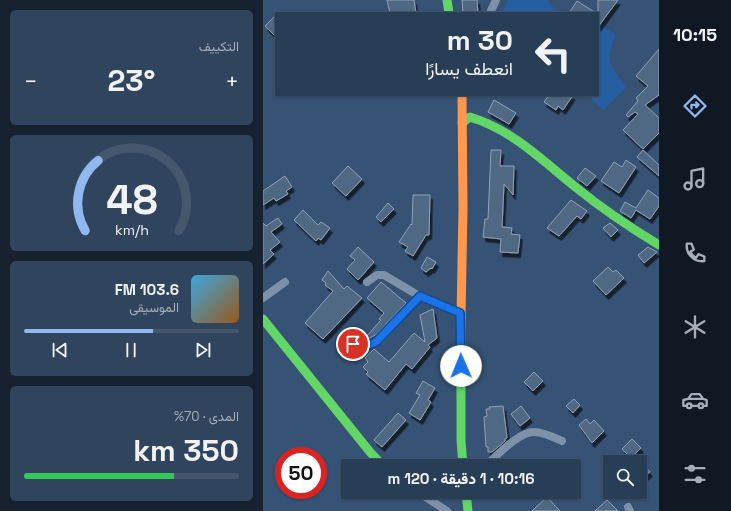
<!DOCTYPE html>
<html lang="ar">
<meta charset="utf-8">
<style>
body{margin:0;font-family:"Space Grotesk",Vazirmatn,sans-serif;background:#30455d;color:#f1f3f6;direction:rtl;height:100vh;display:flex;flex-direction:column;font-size:15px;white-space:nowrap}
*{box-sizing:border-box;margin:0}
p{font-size:13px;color:#a5aeba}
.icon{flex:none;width:22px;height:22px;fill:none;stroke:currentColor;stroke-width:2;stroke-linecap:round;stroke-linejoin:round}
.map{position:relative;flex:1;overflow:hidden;direction:ltr}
.panel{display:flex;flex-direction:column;gap:10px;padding:10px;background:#162230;width:263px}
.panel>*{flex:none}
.top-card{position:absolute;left:12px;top:12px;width:324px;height:84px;border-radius:0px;box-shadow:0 1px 3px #0004,0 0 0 1px #44576d;direction:rtl;background:#283e57;color:#f1f3f6;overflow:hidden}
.fabs{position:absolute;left:340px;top:455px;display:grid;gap:8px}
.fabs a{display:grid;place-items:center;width:44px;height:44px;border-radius:0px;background:#283e57;box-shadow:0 1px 3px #0004,0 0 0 1px #44576d;font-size:20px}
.speed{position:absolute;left:12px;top:447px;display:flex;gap:8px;font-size:20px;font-weight:700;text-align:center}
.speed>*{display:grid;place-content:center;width:52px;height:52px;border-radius:50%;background:#283e57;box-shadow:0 1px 3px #0004,0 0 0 1px #44576d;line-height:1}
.speed .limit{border:6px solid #d22;background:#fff;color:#111}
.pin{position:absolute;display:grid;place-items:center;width:34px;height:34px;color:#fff;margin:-17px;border:2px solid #fff;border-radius:50%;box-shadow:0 1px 4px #0007}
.me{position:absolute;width:44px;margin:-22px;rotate:359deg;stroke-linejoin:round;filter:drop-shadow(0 0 3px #0008)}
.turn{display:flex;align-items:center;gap:14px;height:84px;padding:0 20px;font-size:18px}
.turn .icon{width:52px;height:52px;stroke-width:2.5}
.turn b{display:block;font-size:28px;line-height:34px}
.big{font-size:30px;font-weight:800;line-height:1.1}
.panel .widget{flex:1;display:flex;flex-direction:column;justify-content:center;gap:6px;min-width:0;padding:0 14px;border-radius:6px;background:#30455d}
.panel .dial{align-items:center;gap:0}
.dial svg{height:104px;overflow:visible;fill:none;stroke:#44576d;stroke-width:7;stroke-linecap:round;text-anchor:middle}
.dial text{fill:#f1f3f6;stroke:none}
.song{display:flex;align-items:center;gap:12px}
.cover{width:48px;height:48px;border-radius:6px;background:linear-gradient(135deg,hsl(200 70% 55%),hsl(30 70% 35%))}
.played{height:4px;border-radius:2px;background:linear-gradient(90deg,#90b9f0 60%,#44576d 60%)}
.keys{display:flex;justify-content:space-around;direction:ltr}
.heat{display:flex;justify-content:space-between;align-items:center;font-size:22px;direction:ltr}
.charge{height:6px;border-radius:3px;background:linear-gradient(90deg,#34c759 70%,#44576d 0)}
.trip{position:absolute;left:78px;top:459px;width:240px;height:40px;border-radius:0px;background:#283e57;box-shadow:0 1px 3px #0004,0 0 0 1px #44576d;font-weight:800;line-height:40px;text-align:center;direction:rtl}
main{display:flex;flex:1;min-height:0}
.menu{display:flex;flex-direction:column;width:72px;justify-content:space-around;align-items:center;background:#101923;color:#a5aeba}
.menu .icon{width:28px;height:28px}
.menu .on{color:#90b9f0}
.menu b{font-size:18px;color:#f1f3f6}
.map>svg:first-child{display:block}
.green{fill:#265fa1}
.building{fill:#506783;stroke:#92a2b6;filter:url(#shadow)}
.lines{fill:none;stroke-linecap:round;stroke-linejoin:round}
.street{stroke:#7d92a8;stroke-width:8}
.fast{stroke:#63d668;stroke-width:9}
.slow{stroke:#ff974d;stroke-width:9}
.route-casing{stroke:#114b97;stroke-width:10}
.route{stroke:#1a73e8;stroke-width:7}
</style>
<main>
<nav class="menu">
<b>10:15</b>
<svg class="icon on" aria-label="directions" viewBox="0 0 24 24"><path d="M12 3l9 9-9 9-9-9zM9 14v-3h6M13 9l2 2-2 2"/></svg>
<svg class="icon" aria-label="music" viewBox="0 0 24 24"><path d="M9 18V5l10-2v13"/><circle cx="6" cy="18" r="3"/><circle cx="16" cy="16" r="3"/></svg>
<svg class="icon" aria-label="phone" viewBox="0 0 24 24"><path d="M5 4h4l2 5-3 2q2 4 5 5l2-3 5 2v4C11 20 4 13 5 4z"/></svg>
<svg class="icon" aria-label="climate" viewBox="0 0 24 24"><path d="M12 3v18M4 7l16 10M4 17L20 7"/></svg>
<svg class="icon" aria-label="car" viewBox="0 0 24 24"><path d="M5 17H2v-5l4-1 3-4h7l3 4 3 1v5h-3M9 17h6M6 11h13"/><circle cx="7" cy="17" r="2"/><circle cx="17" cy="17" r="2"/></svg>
<svg class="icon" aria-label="filters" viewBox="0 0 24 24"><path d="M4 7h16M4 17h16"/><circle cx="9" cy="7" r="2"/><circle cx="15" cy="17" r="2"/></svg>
</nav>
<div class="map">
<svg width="396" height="511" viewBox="0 0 396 511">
<defs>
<filter id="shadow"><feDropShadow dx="2.5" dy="4.5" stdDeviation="0" flood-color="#0009"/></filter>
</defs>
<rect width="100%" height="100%" fill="#365274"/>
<path class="green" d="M245,0H286L285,2L296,13H239Z
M335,23L353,35C341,61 347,66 363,87L340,110L325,95H335Z"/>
<path class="building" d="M124,0H151L153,13H127Z
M199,0H214L215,13H200Z
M335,0H355L335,27Z
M314,1L333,13H306Z
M13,15V37L2,26Z
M396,49V95L382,105L396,118V133L380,149L360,130L375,114L372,112L365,117L363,115L375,101L373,98L385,86L373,76Z
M286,95H310L300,110L295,106L293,110L281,102Z
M231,100L253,113L246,124L225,112Z
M228,150H238L237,166H251L250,195L241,184L239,227L249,228L248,234L257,235L255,253L237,252L238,239L220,237L222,219H225Z
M380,150L396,165V176L374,157Z
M363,160L373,167L356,193L338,181L351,162L359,167Z
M85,166L99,179L83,196L69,183Z
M322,168L333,176L324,186L314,178Z
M22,176L29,187L23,191L25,194L13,201L11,198L0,205V191Z
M385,190L396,198V206L387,219L373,210L368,218L357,211L362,202L373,208Z
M150,195H167L166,235H163L150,256L142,251L145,247L136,242L148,224L149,225Z
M308,200L324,211L318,219L314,216L296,236L284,228Z
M125,203L131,209L118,222L113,217Z
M40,210L55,225L58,222L67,228L58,240L55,238L53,241L31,220Z
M15,218L19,224L8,232L17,242L7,250L11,254L0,264V223L3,226Z
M347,223L355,230L348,237L340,228Z
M95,247L111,262L95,280L84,269L92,260L87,256Z
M385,247L394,252L381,263L375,255Z
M164,257L173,262L169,269L168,268L163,272L158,268Z
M345,267L350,272L353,270L361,278L343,295L330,281Z
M65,271L81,289L84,286L99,298L60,339L42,323L70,291L62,285L63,283L59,280Z
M118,282L143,303L114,334L105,339L103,337L118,320L116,319L121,313L104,298Z
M170,309L174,338L165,345L167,347L149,369L143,364L122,390L103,374L105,372L100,367L105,362L102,358L111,349L126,362L151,333L162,342L157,315Z
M271,372L280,381L270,391L261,382Z
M160,381L172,388L165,400L168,402L157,420L146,413L157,395L153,393Z
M311,399L317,405L310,413L303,406Z
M240,406L244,438L242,439V441L229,452H225V447H223L221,417L224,416L223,409H227L226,407Z
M258,406L267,418L257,426L248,414Z
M135,413L143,420L119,447L111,440Z
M323,419L327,424L331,420L341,431L329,443L316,425Z
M369,439L378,448L368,458L359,449Z
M377,461L387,472L377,480Z
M284,497L297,511H269Z
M344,500L355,511H332Z"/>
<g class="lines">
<path class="street" d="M227,13L233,0
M104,282L114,275H121L158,297L197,313
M0,298L22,282
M83,340C96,348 107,348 118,338L157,296
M222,466C234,456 255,432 271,432C280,432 290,437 299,441
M155,492L184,511
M365,507L367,511"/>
<path class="fast" d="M184,0L186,13
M199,123L207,117C250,130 281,162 315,189C341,210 368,228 396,245
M198,318V440L200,466
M0,319L107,452L120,466
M203,492L205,511"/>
<path class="slow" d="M198,318L200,208L199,95"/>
</g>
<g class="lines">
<g class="route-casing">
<path id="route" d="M90,344C99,347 106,347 114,341L157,296L197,313L198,366"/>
</g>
<use href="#route" class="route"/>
</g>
</svg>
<div class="fabs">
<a><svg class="icon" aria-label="search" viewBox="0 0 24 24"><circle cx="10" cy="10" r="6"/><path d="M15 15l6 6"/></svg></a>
</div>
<div class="speed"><div class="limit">50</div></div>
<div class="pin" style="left:90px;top:344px;background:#d93025"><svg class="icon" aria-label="arrive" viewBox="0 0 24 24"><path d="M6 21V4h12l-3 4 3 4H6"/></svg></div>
<svg class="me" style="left:198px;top:366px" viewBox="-20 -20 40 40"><circle r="19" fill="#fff"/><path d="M0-13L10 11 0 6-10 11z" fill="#1a73e8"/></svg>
<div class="trip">10:16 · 1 دقيقة · 120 m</div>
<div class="top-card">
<div class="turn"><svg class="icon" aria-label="left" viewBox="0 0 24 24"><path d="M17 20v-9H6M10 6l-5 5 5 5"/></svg><div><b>30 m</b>انعطف يسارًا</div></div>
</div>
</div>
<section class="panel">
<div class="widget"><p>التكييف</p>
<div class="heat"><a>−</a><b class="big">23°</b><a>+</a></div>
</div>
<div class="widget dial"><svg viewBox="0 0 100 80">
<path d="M14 69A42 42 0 1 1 86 69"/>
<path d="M14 69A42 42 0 0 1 24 15" stroke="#90b9f0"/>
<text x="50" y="56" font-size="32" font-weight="700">48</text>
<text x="50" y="72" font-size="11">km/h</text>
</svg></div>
<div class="widget">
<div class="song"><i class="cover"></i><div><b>103.6 FM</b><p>الموسيقى</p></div></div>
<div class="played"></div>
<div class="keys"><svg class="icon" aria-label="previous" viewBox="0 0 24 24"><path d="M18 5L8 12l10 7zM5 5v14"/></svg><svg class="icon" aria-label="pause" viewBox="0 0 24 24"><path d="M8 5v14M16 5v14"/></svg><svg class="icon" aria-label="next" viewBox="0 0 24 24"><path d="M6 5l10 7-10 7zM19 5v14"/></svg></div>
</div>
<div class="widget"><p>المدى · 70%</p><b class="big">350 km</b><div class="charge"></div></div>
</section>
</main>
